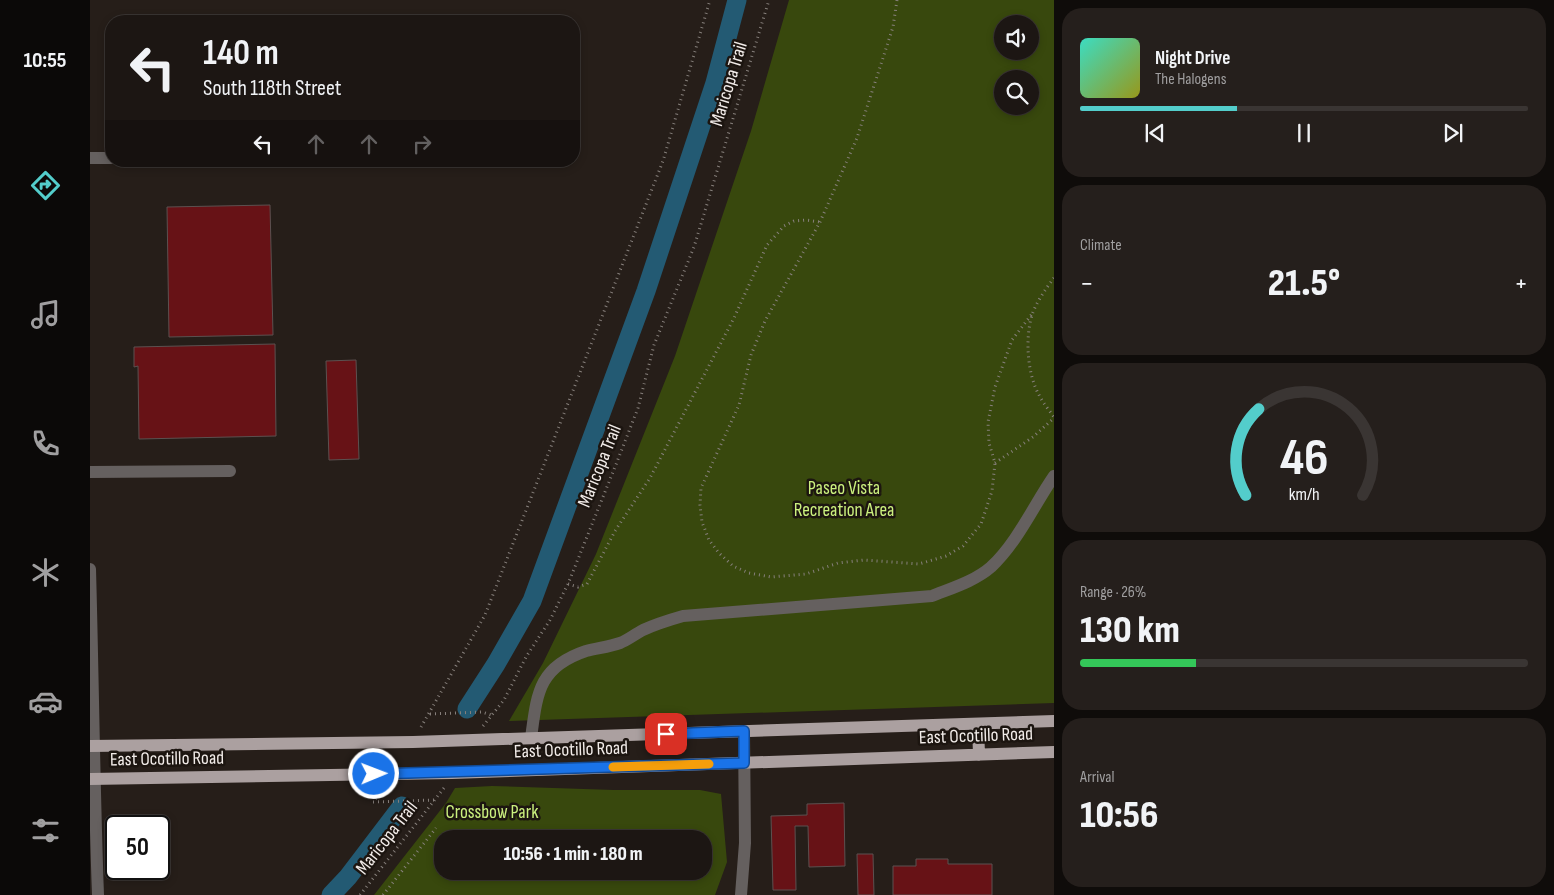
<!DOCTYPE html>
<meta charset="utf-8">
<style>
body{margin:0;font-family:"Sofia Sans Condensed",sans-serif;background:#251f1c;color:#f1f3f6;height:100vh;display:flex;flex-direction:column;font-size:19px;white-space:nowrap}
*{box-sizing:border-box;margin:0}
p{font-size:16px;color:#a09fa0}
.icon{flex:none;width:28px;height:28px;fill:none;stroke:currentColor;stroke-width:2;stroke-linecap:round;stroke-linejoin:round}
.map{position:relative;flex:1;overflow:hidden}
.details{display:flex;flex-direction:column;gap:8px;padding:8px;background:#0f0c0a;width:500px}
.details>*{flex:none}
.banner{position:absolute;left:15px;top:15px;width:475px;height:152px;border-radius:20px;box-shadow:0 2px 8px #0003,0 0 0 1px #3a3533;background:#1c1613;color:#f1f3f6;overflow:hidden}
.buttons{position:absolute;left:904px;top:15px;display:grid;gap:10px}
.buttons a{display:grid;place-items:center;width:45px;height:45px;border-radius:50%;background:#1c1613;box-shadow:0 2px 8px #0003,0 0 0 1px #3a3533;font-size:25px}
.speed{position:absolute;left:15px;top:815px;display:flex;gap:10px;font-size:25px;font-weight:700;text-align:center}
.speed>*{display:grid;place-content:center;width:65px;height:65px;border-radius:50%;background:#1c1613;box-shadow:0 2px 8px #0003,0 0 0 1px #3a3533;line-height:1}
.speed .limit{border:2px solid #111;border-radius:8px;background:#fff;color:#111}
.pin{position:absolute;display:grid;place-items:center;width:42px;height:42px;color:#fff;margin:-21px;border-radius:10px;box-shadow:0 2px 8px #0006}
.me{position:absolute;width:55px;margin:-28px;rotate:89deg;stroke-linejoin:round;filter:drop-shadow(0 0 4px #0008)}
.turn{display:flex;align-items:center;gap:18px;height:105px;padding:0 15px;font-size:22px}
.turn .icon{width:65px;height:65px;stroke-width:2.5}
.turn b{display:block;font-size:35px;line-height:42px}
.lanes{display:flex;align-items:center;height:48px;padding:0 15px;background:#0003;justify-content:center;gap:25px;direction:ltr}
.lanes .off{opacity:.35}
.big{font-size:38px;font-weight:800;line-height:1.1}
.details .card{flex:1;display:flex;flex-direction:column;justify-content:center;gap:8px;min-width:0;padding:0 18px;border-radius:20px;background:#251f1c}
.details .dial{align-items:center;gap:0}
.dial svg{height:130px;overflow:visible;fill:none;stroke:#3a3533;stroke-width:7;stroke-linecap:round;text-anchor:middle}
.dial text{fill:#f1f3f6;stroke:none}
.song{display:flex;align-items:center;gap:15px}
.cover{width:60px;height:60px;border-radius:8px;background:linear-gradient(135deg,hsl(170 70% 55%),hsl(60 70% 35%))}
.played{height:5px;border-radius:2px;background:linear-gradient(90deg,#53cdcb 35%,#3a3533 35%)}
.keys{display:flex;justify-content:space-around;direction:ltr}
.heat{display:flex;justify-content:space-between;align-items:center;font-size:28px;direction:ltr}
.charge{height:8px;border-radius:4px;background:linear-gradient(90deg,#34c759 26%,#3a3533 0)}
.trip{position:absolute;left:344px;top:830px;width:278px;height:50px;border-radius:20px;background:#1c1613;box-shadow:0 2px 8px #0003,0 0 0 1px #3a3533;font-weight:800;line-height:50px;text-align:center}
main{display:flex;flex:1;min-height:0}
.tab-bar{display:flex;flex-direction:column;width:90px;justify-content:space-around;align-items:center;background:#0b0908;color:#a09fa0}
.tab-bar .icon{width:35px;height:35px}
.tab-bar .current{color:#53cdcb}
.tab-bar b{font-size:22px;color:#f1f3f6}
.map>svg:first-child{display:block}
.green{fill:#38480d;fill-rule:evenodd}
.lines{fill:none;stroke-linecap:round;stroke-linejoin:round}
.canal{stroke:#235a73;stroke-width:19}
.building{fill:#671216;stroke:#5c5150}
.path{stroke:#87807c;stroke-width:3;stroke-dasharray:1 4;stroke-linecap:butt}
.minor{stroke:#65605f;stroke-width:12}
.major{stroke:#aba0a0;stroke-width:12}
.route-casing{stroke:#114b97;stroke-width:12}
.route{stroke:#1a73e8;stroke-width:9}
.slow{stroke:#f59e0b;stroke-width:9}
.labels{text-anchor:middle;dominant-baseline:central;stroke-width:5;stroke-linejoin:round;paint-order:stroke}
.street-label{font-size:19px;fill:#f2ece9;stroke:#1c1510}
.park-label{font-size:19px;fill:#cbf07e;stroke:#1c1510}
</style>
<main>
<nav class="tab-bar">
<b>10:55</b>
<svg class="icon current" aria-label="directions" viewBox="0 0 24 24"><path d="M12 3l9 9-9 9-9-9zM9 14v-3h6M13 9l2 2-2 2"/></svg>
<svg class="icon" aria-label="music" viewBox="0 0 24 24"><path d="M9 18V5l10-2v13"/><circle cx="6" cy="18" r="3"/><circle cx="16" cy="16" r="3"/></svg>
<svg class="icon" aria-label="phone" viewBox="0 0 24 24"><path d="M5 4h4l2 5-3 2q2 4 5 5l2-3 5 2v4C11 20 4 13 5 4z"/></svg>
<svg class="icon" aria-label="climate" viewBox="0 0 24 24"><path d="M12 3v18M4 7l16 10M4 17L20 7"/></svg>
<svg class="icon" aria-label="car" viewBox="0 0 24 24"><path d="M5 17H2v-5l4-1 3-4h7l3 4 3 1v5h-3M9 17h6M6 11h13"/><circle cx="7" cy="17" r="2"/><circle cx="17" cy="17" r="2"/></svg>
<svg class="icon" aria-label="filters" viewBox="0 0 24 24"><path d="M4 7h16M4 17h16"/><circle cx="9" cy="7" r="2"/><circle cx="15" cy="17" r="2"/></svg>
</nav>
<div class="map">
<svg width="964" height="895" viewBox="0 0 964 895">
<rect width="100%" height="100%" fill="#261e19"/>
<path class="green" d="M699,0H964V703L419,721L453,663L506,554L585,356L661,131ZM912,24H940V51H912ZM912,79H940V106H912Z
M402,786L524,790H610L631,794L637,862L625,895H284L356,803L365,788ZM352,839H612V871H352Z"/>
<g class="lines">
<path class="canal" d="M377,709L406,664L442,601L556,291L625,83L647,0
M241,895L258,877L312,806"/>
</g>
<path class="building" d="M180,205L183,335L79,337L77,207Z
M185,344L186,436L49,439L48,366L44,367V347Z
M266,360L269,459L239,460L236,361Z
M754,803L755,866L719,867L718,826H705L706,890H683L681,816L717,815V804Z
M767,854H783L784,895H768Z
M826,859H858V864H902V895H803V866H826Z"/>
<g class="lines">
<path class="path" d="M807,0L803,27L767,138L730,222L675,321L661,355L649,405L611,488L610,505L612,522L619,540L629,553L643,566L659,573L681,577L716,574L748,563L774,560L829,564L856,556L873,546L891,524L902,491L905,463L899,443L898,422L905,387L922,340L942,314
M964,278C956,288 946,303 942,315C935,338 937,373 949,395C953,403 959,410 964,417
M905,463L943,437L964,418
M478,584L488,587L497,584L525,531L560,478L644,318L677,245L694,226L704,221L716,220L730,222
M340,714L392,712L401,715
M393,726L414,700L436,657L460,620L478,584L525,467L548,408L564,345L604,247L679,0
M331,727L395,615L573,161L620,0
M292,790L283,802L344,800
M270,895L354,788
M293,895L346,828"/>
<path class="minor" d="M0,158H21
M0,472L140,471
M0,569C3,678 4,786 8,895
M441,738C447,694 448,667 496,651C507,648 519,647 530,643C538,640 545,634 553,630C566,624 579,620 593,616L842,596C862,588 885,581 901,567C927,543 944,505 964,476
M651,895L655,843L654,731"/>
<path class="major" d="M888,724L889,755
M0,746L323,742L964,721
M0,779L362,773L964,752"/>
</g>
<g class="lines">
<g class="route-casing">
<path id="route" d="M284,774L654,763V731L576,734"/>
</g>
<use href="#route" class="route"/>
<path class="slow" d="M523,767L619,764"/>
</g>
<g class="labels">
<g class="street-label">
<text transform="translate(639 84) rotate(-73)">Maricopa Trail</text>
<text transform="translate(510 466) rotate(-68)">Maricopa Trail</text>
<text transform="translate(886 736) rotate(-2)">East Ocotillo Road</text>
<text transform="translate(481 750) rotate(-2)">East Ocotillo Road</text>
<text transform="translate(77 759) rotate(-1)">East Ocotillo Road</text>
<text transform="translate(297 838) rotate(-52)">Maricopa Trail</text>
</g>
<g class="park-label">
<text x="754" y="488">Paseo Vista<tspan x="754" dy="22">Recreation Area</tspan></text>
<text x="402" y="812">Crossbow Park</text>
</g>
</g>
</svg>
<div class="buttons">
<a><svg class="icon" aria-label="sound" viewBox="0 0 24 24"><path d="M4 9h4l5-4v14l-5-4H4zM17 9q2 3 0 6"/></svg></a>
<a><svg class="icon" aria-label="search" viewBox="0 0 24 24"><circle cx="10" cy="10" r="6"/><path d="M15 15l6 6"/></svg></a>
</div>
<div class="speed"><div class="limit">50</div></div>
<div class="pin" style="left:576px;top:734px;background:#d93025"><svg class="icon" aria-label="arrive" viewBox="0 0 24 24"><path d="M6 21V4h12l-3 4 3 4H6"/></svg></div>
<svg class="me" style="left:284px;top:774px" viewBox="-20 -20 40 40"><circle r="17" fill="#1a73e8" stroke="#fff" stroke-width="3"/><path d="M0-11L8 9 0 5-8 9z" fill="#fff"/></svg>
<div class="trip">10:56 · 1 min · 180 m</div>
<div class="banner">
<div class="turn"><svg class="icon" aria-label="left" viewBox="0 0 24 24"><path d="M17 20v-9H6M10 6l-5 5 5 5"/></svg><div><b>140 m</b>South 118th Street</div></div>
<div class="lanes"><svg class="icon" aria-label="left" viewBox="0 0 24 24"><path d="M17 20v-9H6M10 6l-5 5 5 5"/></svg><svg class="icon off" aria-label="ahead" viewBox="0 0 24 24"><path d="M12 20V5M6 11l6-6 6 6"/></svg><svg class="icon off" aria-label="ahead" viewBox="0 0 24 24"><path d="M12 20V5M6 11l6-6 6 6"/></svg><svg class="icon off" aria-label="right" viewBox="0 0 24 24"><path d="M7 20v-9h11M14 6l5 5-5 5"/></svg></div>
</div>
</div>
<section class="details">
<div class="card">
<div class="song"><i class="cover"></i><div><b>Night Drive</b><p>The Halogens</p></div></div>
<div class="played"></div>
<div class="keys"><svg class="icon" aria-label="previous" viewBox="0 0 24 24"><path d="M18 5L8 12l10 7zM5 5v14"/></svg><svg class="icon" aria-label="pause" viewBox="0 0 24 24"><path d="M8 5v14M16 5v14"/></svg><svg class="icon" aria-label="next" viewBox="0 0 24 24"><path d="M6 5l10 7-10 7zM19 5v14"/></svg></div>
</div>
<div class="card"><p>Climate</p>
<div class="heat"><a>−</a><b class="big">21.5°</b><a>+</a></div>
</div>
<div class="card dial"><svg viewBox="0 0 100 80">
<path d="M14 69A42 42 0 1 1 86 69"/>
<path d="M14 69A42 42 0 0 1 22 16" stroke="#53cdcb"/>
<text x="50" y="56" font-size="32" font-weight="700">46</text>
<text x="50" y="72" font-size="11">km/h</text>
</svg></div>
<div class="card"><p>Range · 26%</p><b class="big">130 km</b><div class="charge"></div></div>
<div class="card"><p>Arrival</p><b class="big">10:56</b></div>
</section>
</main>
